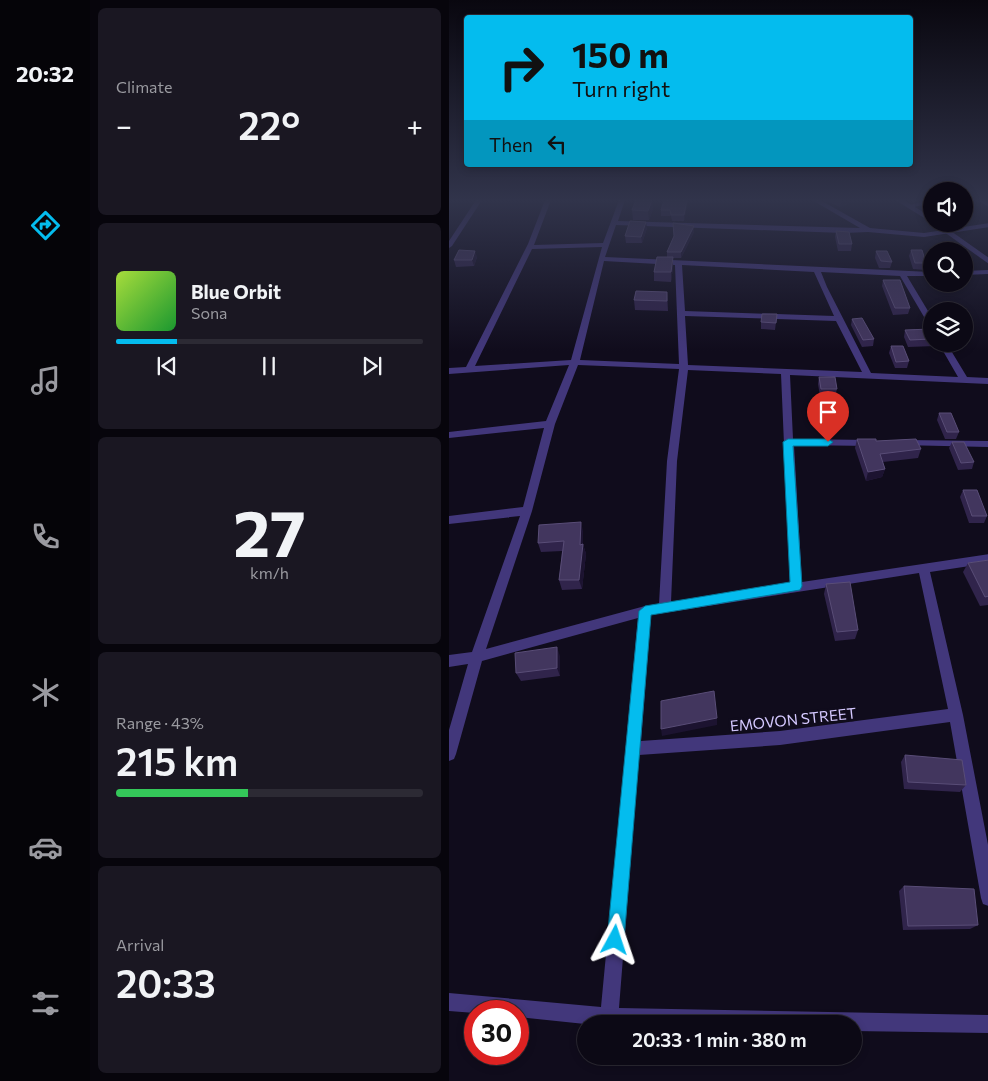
<!DOCTYPE html>
<meta charset="utf-8">
<style>
body{margin:0;font-family:Commissioner,sans-serif;background:#1a1722;color:#f1f3f6;height:100vh;display:flex;flex-direction:column;font-size:19px;white-space:nowrap}
*{box-sizing:border-box;margin:0}
p{font-size:16px;color:#9a9aa0}
.icon{flex:none;width:28px;height:28px;fill:none;stroke:currentColor;stroke-width:2;stroke-linecap:round;stroke-linejoin:round}
.map{position:relative;flex:1;overflow:hidden}
.drawer{display:flex;flex-direction:column;gap:8px;padding:8px;background:#07050c;width:359px}
.drawer>*{flex:none}
.banner{position:absolute;left:15px;top:15px;width:449px;height:152px;border-radius:5px;box-shadow:0 2px 8px #0003,0 0 0 1px #2c2a34;background:#04bcee;color:#111;overflow:hidden}
.controls{position:absolute;left:474px;top:182px;display:grid;gap:10px}
.controls a{display:grid;place-items:center;width:50px;height:50px;border-radius:50%;background:#0c0915;box-shadow:0 2px 8px #0003,0 0 0 1px #2c2a34;font-size:25px}
.speed{position:absolute;left:15px;top:1000px;display:flex;gap:10px;font-size:25px;font-weight:700;text-align:center}
.speed>*{display:grid;place-content:center;width:65px;height:65px;border-radius:50%;background:#0c0915;box-shadow:0 2px 8px #0003,0 0 0 1px #2c2a34;line-height:1}
.speed .limit{border:8px solid #d22;background:#fff;color:#111}
.pin{position:absolute;display:grid;place-items:center;width:42px;height:42px;color:#fff;margin:-51px -21px;border-radius:50% 50% 50% 0;rotate:-45deg;box-shadow:0 0 5px #0007}
.pin .icon{rotate:45deg}
.me{position:absolute;width:55px;margin:-28px;rotate:5deg;stroke-linejoin:round;filter:drop-shadow(0 0 4px #0008)}
.turn{display:flex;align-items:center;gap:18px;height:105px;padding:0 25px;font-size:22px}
.turn .icon{width:65px;height:65px;stroke-width:2.5}
.turn b{display:block;font-size:35px;line-height:42px}
.then{display:flex;align-items:center;height:48px;padding:0 25px;background:#0003;gap:10px;font-size:19px}
.big{font-size:38px;font-weight:600;line-height:1.1}
.drawer .tile{flex:1;display:flex;flex-direction:column;justify-content:center;gap:8px;min-width:0;padding:0 18px;border-radius:8px;background:#1a1722}
.drawer .dial{align-items:center;gap:0}
.dial b{font-size:65px;line-height:1}
.song{display:flex;align-items:center;gap:15px}
.cover{width:60px;height:60px;border-radius:8px;background:linear-gradient(135deg,hsl(80 70% 55%),hsl(130 70% 35%))}
.played{height:5px;border-radius:2px;background:linear-gradient(90deg,#04bcee 20%,#2c2a34 20%)}
.keys{display:flex;justify-content:space-around;direction:ltr}
.heat{display:flex;justify-content:space-between;align-items:center;font-size:28px;direction:ltr}
.charge{height:8px;border-radius:4px;background:linear-gradient(90deg,#34c759 43%,#2c2a34 0)}
.trip{position:absolute;left:128px;top:1015px;width:285px;height:50px;border-radius:25px;background:#0c0915;box-shadow:0 2px 8px #0003,0 0 0 1px #2c2a34;font-weight:600;line-height:50px;text-align:center}
main{display:flex;flex:1;min-height:0}
.tabs{display:flex;flex-direction:column;width:90px;justify-content:space-around;align-items:center;background:#050408;color:#9a9aa0}
.tabs .icon{width:35px;height:35px}
.tabs .selected{color:#04bcee}
.tabs b{font-size:22px;color:#f1f3f6}
.map>svg:first-child{display:block}
.lines{fill:none;stroke-linecap:round;stroke-linejoin:round}
.minor{fill:#42377b;fill-rule:evenodd}
.tertiary{fill:#42377b;fill-rule:evenodd}
.wall{fill:#30244b}
.shaded-wall{fill:#1c1330}
.building{fill:#42365e;stroke:#594d77}
.route{fill:#04bcee;stroke:#037a9b}
.labels{text-anchor:middle;dominant-baseline:central;stroke-width:5;stroke-linejoin:round;paint-order:stroke}
.near-street-label{font-size:15px;fill:#d4c8fe;stroke:#100c1c}
</style>
<main>
<nav class="tabs">
<b>20:32</b>
<svg class="icon selected" aria-label="directions" viewBox="0 0 24 24"><path d="M12 3l9 9-9 9-9-9zM9 14v-3h6M13 9l2 2-2 2"/></svg>
<svg class="icon" aria-label="music" viewBox="0 0 24 24"><path d="M9 18V5l10-2v13"/><circle cx="6" cy="18" r="3"/><circle cx="16" cy="16" r="3"/></svg>
<svg class="icon" aria-label="phone" viewBox="0 0 24 24"><path d="M5 4h4l2 5-3 2q2 4 5 5l2-3 5 2v4C11 20 4 13 5 4z"/></svg>
<svg class="icon" aria-label="climate" viewBox="0 0 24 24"><path d="M12 3v18M4 7l16 10M4 17L20 7"/></svg>
<svg class="icon" aria-label="car" viewBox="0 0 24 24"><path d="M5 17H2v-5l4-1 3-4h7l3 4 3 1v5h-3M9 17h6M6 11h13"/><circle cx="7" cy="17" r="2"/><circle cx="17" cy="17" r="2"/></svg>
<svg class="icon" aria-label="filters" viewBox="0 0 24 24"><path d="M4 7h16M4 17h16"/><circle cx="9" cy="7" r="2"/><circle cx="15" cy="17" r="2"/></svg>
</nav>
<section class="drawer">
<div class="tile"><p>Climate</p>
<div class="heat"><a>−</a><b class="big">22°</b><a>+</a></div>
</div>
<div class="tile">
<div class="song"><i class="cover"></i><div><b>Blue Orbit</b><p>Sona</p></div></div>
<div class="played"></div>
<div class="keys"><svg class="icon" aria-label="previous" viewBox="0 0 24 24"><path d="M18 5L8 12l10 7zM5 5v14"/></svg><svg class="icon" aria-label="pause" viewBox="0 0 24 24"><path d="M8 5v14M16 5v14"/></svg><svg class="icon" aria-label="next" viewBox="0 0 24 24"><path d="M6 5l10 7-10 7zM19 5v14"/></svg></div>
</div>
<div class="tile dial"><b>27</b><p>km/h</p></div>
<div class="tile"><p>Range · 43%</p><b class="big">215 km</b><div class="charge"></div></div>
<div class="tile"><p>Arrival</p><b class="big">20:33</b></div>
</section>
<div class="map">
<svg width="540" height="1081" viewBox="0 0 540 1081">
<rect width="100%" height="100%" fill="#100c1c"/>
<g class="lines">
<path class="minor" d="M27,200H33L3,246L0,248V241Z
M96,200H102L85,245L154,243L170,200H176L169,221L411,228L363,200H371L421,228L475,233L540,223V227L475,237L419,232L395,233L167,225L156,257L482,272V276H458L482,316V324L478,322L451,276L372,272L378,287L422,373L509,377L490,344H498L518,377L540,378V384L341,375L344,439L423,440L428,443L423,446L345,445L353,582L540,554V563L481,572L514,715L540,850V906L534,904L532,898L501,722L331,745L190,755L170,1008L540,1015V1033L404,1031V1024H136L69,1017V1011H26V1013L0,1011V993L152,1007L189,618L33,661L7,754L5,759L0,761V730L19,664L0,667V655L23,652L71,516L0,524V516L74,507L95,428L0,438V432L97,421L120,365L0,374V368L17,367L79,244ZM153,247L122,360L26,366L83,249ZM155,261L226,265L230,364L131,360ZM233,265L365,272L385,316L236,311ZM236,316L387,321L413,372L239,365ZM129,365L230,369L218,461L210,604L196,606L37,649L83,511L106,424ZM239,370L332,374L341,584L222,602L228,461ZM470,573L499,709L331,731L192,741L202,615Z
M478,200H482V203L461,208L458,206Z
M529,200L540,202V207L530,201Z
M540,270V274L515,275V271Z
M454,440L540,441V447L451,445L449,443L451,441Z"/>
<path class="tertiary" d="M446,200H455L482,217V222Z
M484,224H492L540,258V264Z"/>
</g>
<path class="wall" d="M203,200L204,209L200,220H184L183,210Z
M239,200L235,221H223L222,216H212V210Z
M375,200H408L391,207Z
M245,226V232L232,258H224V267L222,282L205,281V272L218,257V252Z
M198,228L193,243H177L176,236Z
M387,231L403,244L402,251H389L386,237Z
M462,250L477,263L476,270L464,269L460,256Z
M427,251L443,262L441,268H430L426,258Z
M28,257L25,266L7,267L5,260Z
M434,280L461,308L459,314L444,315L433,286Z
M218,292L219,311L186,310L185,300Z
M328,314L326,330L312,329V322Z
M403,319L425,339L424,346L413,347L402,325Z
M482,329V344H487L486,346L459,347L455,337L456,330Z
M442,346L460,361L458,368H446L440,353Z
M370,377L388,389L386,396H371L369,384Z
M490,413L510,432L507,439H496L488,420Z
M408,439L472,449L469,458L434,462L436,469L433,477L417,481L406,448Z
M503,442L525,462L523,469L509,470L500,448Z
M514,490L538,516L535,523H520L511,497Z
M134,531V544L137,554L133,589L113,590L110,580L113,551L92,552L89,543Z
M540,560V605L531,606L514,572L519,563Z
M377,584L409,630L406,639L386,641L375,594Z
M111,656V676L72,681L67,673Z
M456,755L517,785L511,792L455,789L452,762Z
M455,886L529,925L521,929L454,930L450,891Z"/>
<path class="shaded-wall" d="M203,200L204,209L200,220L199,211Z
M238,200H239L235,221V215Z
M334,200H341L334,202Z
M394,200H408L391,207L392,201Z
M197,222L198,228L193,243L192,237Z
M245,226V232L232,258V252Z
M26,251L28,257L25,266L23,260Z
M224,257V267L222,282V272Z
M436,469L433,477L417,481L419,472Z
M132,522L134,531V548V544L137,554L133,589L130,580Z
M108,647L111,656V676L108,668Z
M268,718V725L213,736L212,729Z"/>
<path class="building" d="M187,200H203L199,211L183,210Z
M215,200H238L235,215H222L221,210H212Z
M181,221L197,222L192,237L176,236Z
M224,223L245,226L232,252H218L225,236Z
M387,231L400,232L403,244H390Z
M10,250L26,251L23,260H5Z
M462,250H473L477,263H466Z
M427,251H438L443,262L432,261Z
M208,257H224L222,272H205Z
M434,280H451L461,308H446Z
M187,291L218,292V301L185,300Z
M313,314H328L327,323L312,322Z
M413,318L425,339L414,340L403,319Z
M482,329V339L461,340L456,330Z
M442,346H454L460,361L447,362Z
M370,377H386L388,389H372Z
M490,413H502L510,432H498Z
M408,439H427V441L467,439L472,449L431,454L436,469L419,472Z
M503,442H515L525,462L512,463Z
M514,490H528L538,516H523Z
M132,522L131,545L134,544L130,580H110L115,541L89,543L90,525Z
M540,560V596L536,597L519,563Z
M401,582L409,630L388,632L377,584Z
M108,647V668L67,673L66,653Z
M265,691L268,718L212,729V701Z
M456,755L513,760L517,785L459,782Z
M455,886L525,889L529,925L459,926Z"/>
<linearGradient id="sky" x2="0" y2="1"><stop stop-color="#09070f"/><stop offset="0.57" stop-color="#31344b"/><stop offset="1" stop-color="#31344b" stop-opacity="0"/></linearGradient>
<rect width="540" height="351" fill="url(#sky)"/>
<path class="route" d="M339,439H379L384,442L379,446H344L353,586L351,590L202,615L175,940L172,946L166,949L160,946L158,940L190,611L196,606L341,582L334,442Z"/>
<g class="labels">
<g class="near-street-label">
<text transform="translate(344 719) rotate(-6)">EMOVON STREET</text>
</g>
</g>
</svg>
<div class="controls">
<a><svg class="icon" aria-label="sound" viewBox="0 0 24 24"><path d="M4 9h4l5-4v14l-5-4H4zM17 9q2 3 0 6"/></svg></a>
<a><svg class="icon" aria-label="search" viewBox="0 0 24 24"><circle cx="10" cy="10" r="6"/><path d="M15 15l6 6"/></svg></a>
<a><svg class="icon" aria-label="layers" viewBox="0 0 24 24"><path d="M12 4l9 5-9 5-9-5zM3 14l9 5 9-5"/></svg></a>
</div>
<div class="speed"><div class="limit">30</div></div>
<div class="pin" style="left:379px;top:442px;background:#d93025"><svg class="icon" aria-label="arrive" viewBox="0 0 24 24"><path d="M6 21V4h12l-3 4 3 4H6"/></svg></div>
<svg class="me" style="left:166px;top:940px" viewBox="-20 -20 40 40"><path d="M0-17L14 15 0 8-14 15z" fill="#04bcee" stroke="#fff" stroke-width="4"/></svg>
<div class="trip">20:33 · 1 min · 380 m</div>
<div class="banner">
<div class="turn"><svg class="icon" aria-label="right" viewBox="0 0 24 24"><path d="M7 20v-9h11M14 6l5 5-5 5"/></svg><div><b>150 m</b>Turn right</div></div>
<div class="then">Then<svg class="icon" aria-label="left" viewBox="0 0 24 24"><path d="M17 20v-9H6M10 6l-5 5 5 5"/></svg></div>
</div>
</div>
</main>
